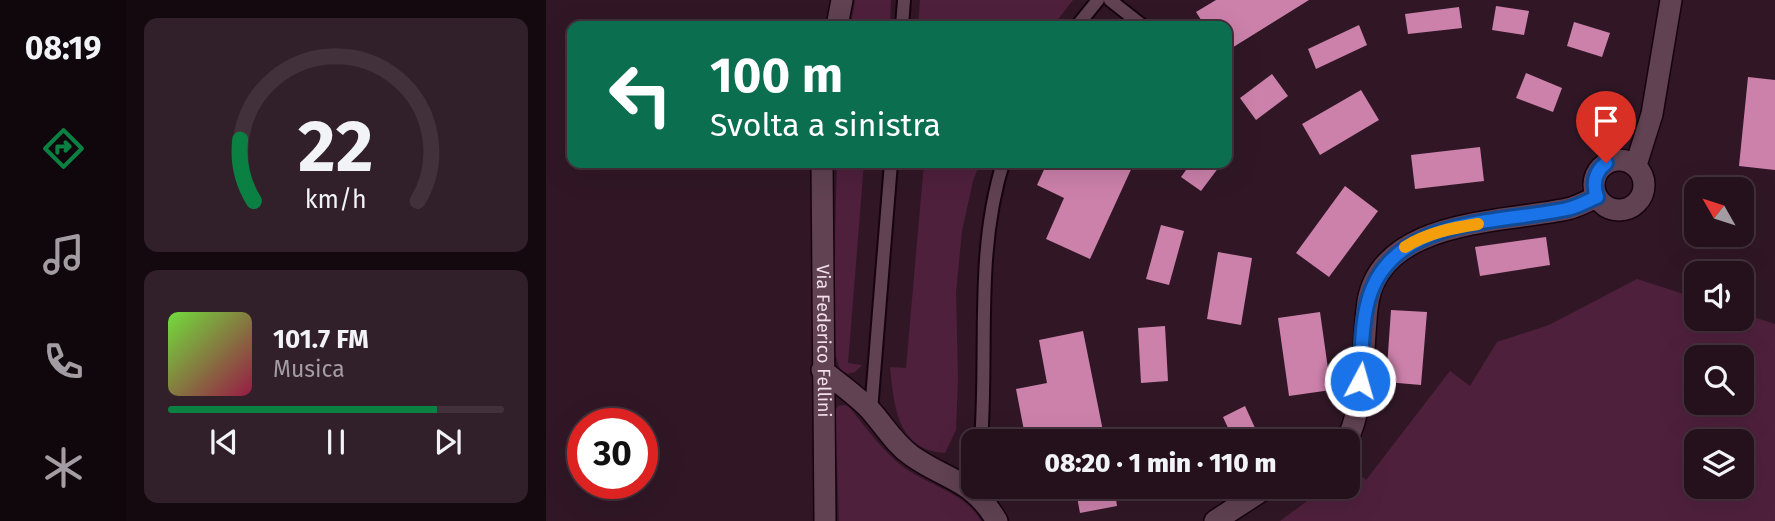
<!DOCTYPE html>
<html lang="it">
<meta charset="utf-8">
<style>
body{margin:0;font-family:"Fira Sans",sans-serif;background:#311f29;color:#f1f3f6;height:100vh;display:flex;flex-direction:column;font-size:26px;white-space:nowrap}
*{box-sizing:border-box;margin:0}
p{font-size:23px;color:#a39da3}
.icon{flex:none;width:38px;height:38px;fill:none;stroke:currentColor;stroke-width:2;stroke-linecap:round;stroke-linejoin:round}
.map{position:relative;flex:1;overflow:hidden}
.sheet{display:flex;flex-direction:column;gap:18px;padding:18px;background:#14090f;width:420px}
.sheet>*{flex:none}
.banner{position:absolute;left:21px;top:21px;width:665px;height:147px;border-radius:14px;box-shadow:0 7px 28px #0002,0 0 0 2px #42313b;background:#0b6e4f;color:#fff;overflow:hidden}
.needle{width:46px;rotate:309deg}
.tools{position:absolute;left:1138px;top:177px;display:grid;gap:14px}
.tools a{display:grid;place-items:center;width:70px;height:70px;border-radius:14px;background:#25111c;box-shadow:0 7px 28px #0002,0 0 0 2px #42313b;font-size:35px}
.speed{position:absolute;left:21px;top:408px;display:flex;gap:14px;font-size:35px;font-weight:700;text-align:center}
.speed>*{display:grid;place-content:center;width:91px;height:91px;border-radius:50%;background:#25111c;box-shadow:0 7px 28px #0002,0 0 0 2px #42313b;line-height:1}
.speed .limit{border:10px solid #d22;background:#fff;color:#111}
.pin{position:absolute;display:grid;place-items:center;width:60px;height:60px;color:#fff;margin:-72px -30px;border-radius:50% 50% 50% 0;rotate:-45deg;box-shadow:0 0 7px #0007}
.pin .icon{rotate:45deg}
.me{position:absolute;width:77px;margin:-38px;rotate:6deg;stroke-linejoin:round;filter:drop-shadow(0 0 5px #0008)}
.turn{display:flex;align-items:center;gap:24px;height:147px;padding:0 28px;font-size:32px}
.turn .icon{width:91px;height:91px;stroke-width:2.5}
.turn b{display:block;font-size:49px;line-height:60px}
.sheet .card{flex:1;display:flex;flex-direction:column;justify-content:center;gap:10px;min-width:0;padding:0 24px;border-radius:14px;background:#311f29}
.sheet .dial{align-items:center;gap:0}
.dial svg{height:182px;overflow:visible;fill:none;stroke:#42313b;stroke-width:7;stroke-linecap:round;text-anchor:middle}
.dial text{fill:#f1f3f6;stroke:none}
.song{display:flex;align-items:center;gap:21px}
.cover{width:84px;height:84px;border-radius:10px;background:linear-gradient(135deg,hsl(100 70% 55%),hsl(340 70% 35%))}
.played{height:7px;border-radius:4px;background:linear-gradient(90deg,#0b8043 80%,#42313b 80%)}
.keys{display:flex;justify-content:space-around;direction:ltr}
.trip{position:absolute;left:415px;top:429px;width:399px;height:70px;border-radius:14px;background:#25111c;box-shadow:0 7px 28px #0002,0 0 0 2px #42313b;font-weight:800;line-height:70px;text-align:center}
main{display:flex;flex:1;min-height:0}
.tab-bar{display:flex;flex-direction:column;width:126px;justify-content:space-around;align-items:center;background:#0f070b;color:#a39da3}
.tab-bar .icon{width:49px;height:49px}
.tab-bar .on{color:#0b8043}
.tab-bar b{font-size:32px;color:#f1f3f6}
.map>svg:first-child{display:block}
.green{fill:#4f203c;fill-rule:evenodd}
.building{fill:#cc81ab}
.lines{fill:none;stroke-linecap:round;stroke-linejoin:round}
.service-casing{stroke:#17030f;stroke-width:16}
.minor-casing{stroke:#17030f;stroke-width:24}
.tertiary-casing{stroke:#17030f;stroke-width:24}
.service{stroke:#604252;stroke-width:12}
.minor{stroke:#604252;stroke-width:21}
.tertiary{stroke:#604252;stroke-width:21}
.route-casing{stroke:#114b97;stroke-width:18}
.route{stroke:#1a73e8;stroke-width:12}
.slow{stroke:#f59e0b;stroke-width:12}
.labels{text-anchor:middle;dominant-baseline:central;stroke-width:7;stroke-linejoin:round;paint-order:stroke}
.street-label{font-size:18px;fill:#f2dfe9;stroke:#11070d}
</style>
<main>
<nav class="tab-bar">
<b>08:19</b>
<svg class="icon on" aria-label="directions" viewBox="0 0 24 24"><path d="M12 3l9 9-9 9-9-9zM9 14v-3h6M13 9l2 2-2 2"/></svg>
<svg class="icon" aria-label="music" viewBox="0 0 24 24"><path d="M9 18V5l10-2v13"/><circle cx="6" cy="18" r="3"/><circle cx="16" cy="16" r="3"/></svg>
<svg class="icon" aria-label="phone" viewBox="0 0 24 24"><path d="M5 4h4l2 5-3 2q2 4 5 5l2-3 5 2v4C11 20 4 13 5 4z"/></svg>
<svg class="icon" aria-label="climate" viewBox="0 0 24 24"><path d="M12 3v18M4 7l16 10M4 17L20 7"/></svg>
</nav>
<section class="sheet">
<div class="card dial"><svg viewBox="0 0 100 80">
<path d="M14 69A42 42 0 1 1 86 69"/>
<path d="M14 69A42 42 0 0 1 8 42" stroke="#0b8043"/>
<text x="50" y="56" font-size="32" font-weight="700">22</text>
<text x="50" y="72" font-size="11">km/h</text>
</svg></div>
<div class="card">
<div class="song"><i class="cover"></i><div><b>101.7 FM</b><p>Musica</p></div></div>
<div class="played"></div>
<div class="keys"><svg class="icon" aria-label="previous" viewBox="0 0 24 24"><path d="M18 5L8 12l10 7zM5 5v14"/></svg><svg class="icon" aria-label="pause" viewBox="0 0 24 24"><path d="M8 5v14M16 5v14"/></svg><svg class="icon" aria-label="next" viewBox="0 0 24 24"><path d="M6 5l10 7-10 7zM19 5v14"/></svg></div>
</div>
</section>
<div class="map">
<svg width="1229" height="521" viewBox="0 0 1229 521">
<rect width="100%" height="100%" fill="#311726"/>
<path class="green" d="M309,0H345L344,26H305Z
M374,0H527L507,26H372Z
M291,163H318L302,363L316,365L309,372L301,374L294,369L286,345Z
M378,163H434L427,181L416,231L410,292L412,379L410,430L399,453C351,450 348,406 344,367L360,368Z
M1091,279L1150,298V318H1195V313L1229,324V521H734L780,487L802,486V468L804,466L820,480L904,371L924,386L951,342L1003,325ZM1195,357V402H1150V357ZM1195,441V486H1150V441Z
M298,405L303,407C318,425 332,445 350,461C374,484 419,490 435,521H293L289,411L292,406Z"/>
<path class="building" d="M670,0H763L681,51V26H659L650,12Z
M950,6L983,11L978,35L946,30Z
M913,7L916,28L862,34L859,14Z
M1028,22L1064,33L1056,57L1021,46Z
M813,25L821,45L770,69L762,49Z
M980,73L1016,88L1007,112L970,98Z
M726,74L742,96L710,120L694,98Z
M1202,77L1229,80V170L1193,166Z
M815,90L833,120L774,155L756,124Z
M934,147L938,181L869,189L865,155Z
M501,163H588L544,259L500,239L518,198L491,185Z
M645,163H676L655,191L635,177Z
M799,186L832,211L783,277L750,253Z
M615,225L638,231L623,285L600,279Z
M1000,237L1004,265L934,276L929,247Z
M672,252L706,258L695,325L661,319Z
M845,310L881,312L875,385L840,382Z
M774,312L785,390L743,396L732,318Z
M619,326L622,381L595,383L592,328Z
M537,331L559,441H480L470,389L501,383L493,340Z
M699,406L715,441H688L677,417Z
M529,486H568L571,506L534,513Z"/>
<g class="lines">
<g class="service-casing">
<path id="service" d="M564,0L597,26
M356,26L358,0
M531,26L552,0
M325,411L345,163
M435,441C442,348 429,253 457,163"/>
</g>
<g class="minor-casing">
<path id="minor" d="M1048 185a25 25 0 1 1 50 0a25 25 0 1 1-50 0Z
M1090,165L1106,114L1125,0
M276,370C292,383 312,396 326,412C340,428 349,444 366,456C402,481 426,479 451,521
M800,441C818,412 817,344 821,309C829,219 955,223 1021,209C1031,207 1041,201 1051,197
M669,521L723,486"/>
</g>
<g class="tertiary-casing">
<g id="tertiary">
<path d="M291,26L296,0"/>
<path id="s1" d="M276,163L279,521"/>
</g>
</g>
<use href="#service" class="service"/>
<use href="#minor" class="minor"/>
<use href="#tertiary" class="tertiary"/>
</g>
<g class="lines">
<g class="route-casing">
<path id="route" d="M814,381C816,355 815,326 822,301C845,216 951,224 1021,209C1031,207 1041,201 1051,197C1046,183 1049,172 1060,163"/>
</g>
<use href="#route" class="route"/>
<path class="slow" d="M859,247C881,233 906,228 932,224"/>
</g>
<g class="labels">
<g class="street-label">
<text stroke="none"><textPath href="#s1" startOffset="178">Via Federico Fellini</textPath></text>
</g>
</g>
</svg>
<div class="tools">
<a><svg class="needle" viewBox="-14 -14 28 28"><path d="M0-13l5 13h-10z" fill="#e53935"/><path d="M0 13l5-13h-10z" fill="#a39da3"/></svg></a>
<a><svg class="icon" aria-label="sound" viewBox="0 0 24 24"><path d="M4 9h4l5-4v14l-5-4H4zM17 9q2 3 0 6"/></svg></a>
<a><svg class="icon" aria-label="search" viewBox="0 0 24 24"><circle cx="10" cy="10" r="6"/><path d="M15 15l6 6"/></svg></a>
<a><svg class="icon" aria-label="layers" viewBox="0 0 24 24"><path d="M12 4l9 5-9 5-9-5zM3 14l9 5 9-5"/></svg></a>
</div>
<div class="speed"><div class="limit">30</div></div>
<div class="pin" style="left:1060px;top:163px;background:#d93025"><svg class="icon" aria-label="arrive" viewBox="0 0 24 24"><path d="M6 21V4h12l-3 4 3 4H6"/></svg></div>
<svg class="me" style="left:814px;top:381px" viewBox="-20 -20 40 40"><circle r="17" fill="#1a73e8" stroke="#fff" stroke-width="3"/><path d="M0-11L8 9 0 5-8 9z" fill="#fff"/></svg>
<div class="trip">08:20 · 1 min · 110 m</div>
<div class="banner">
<div class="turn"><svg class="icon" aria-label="left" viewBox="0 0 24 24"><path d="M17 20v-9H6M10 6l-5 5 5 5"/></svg><div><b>100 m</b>Svolta a sinistra</div></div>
</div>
</div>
</main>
